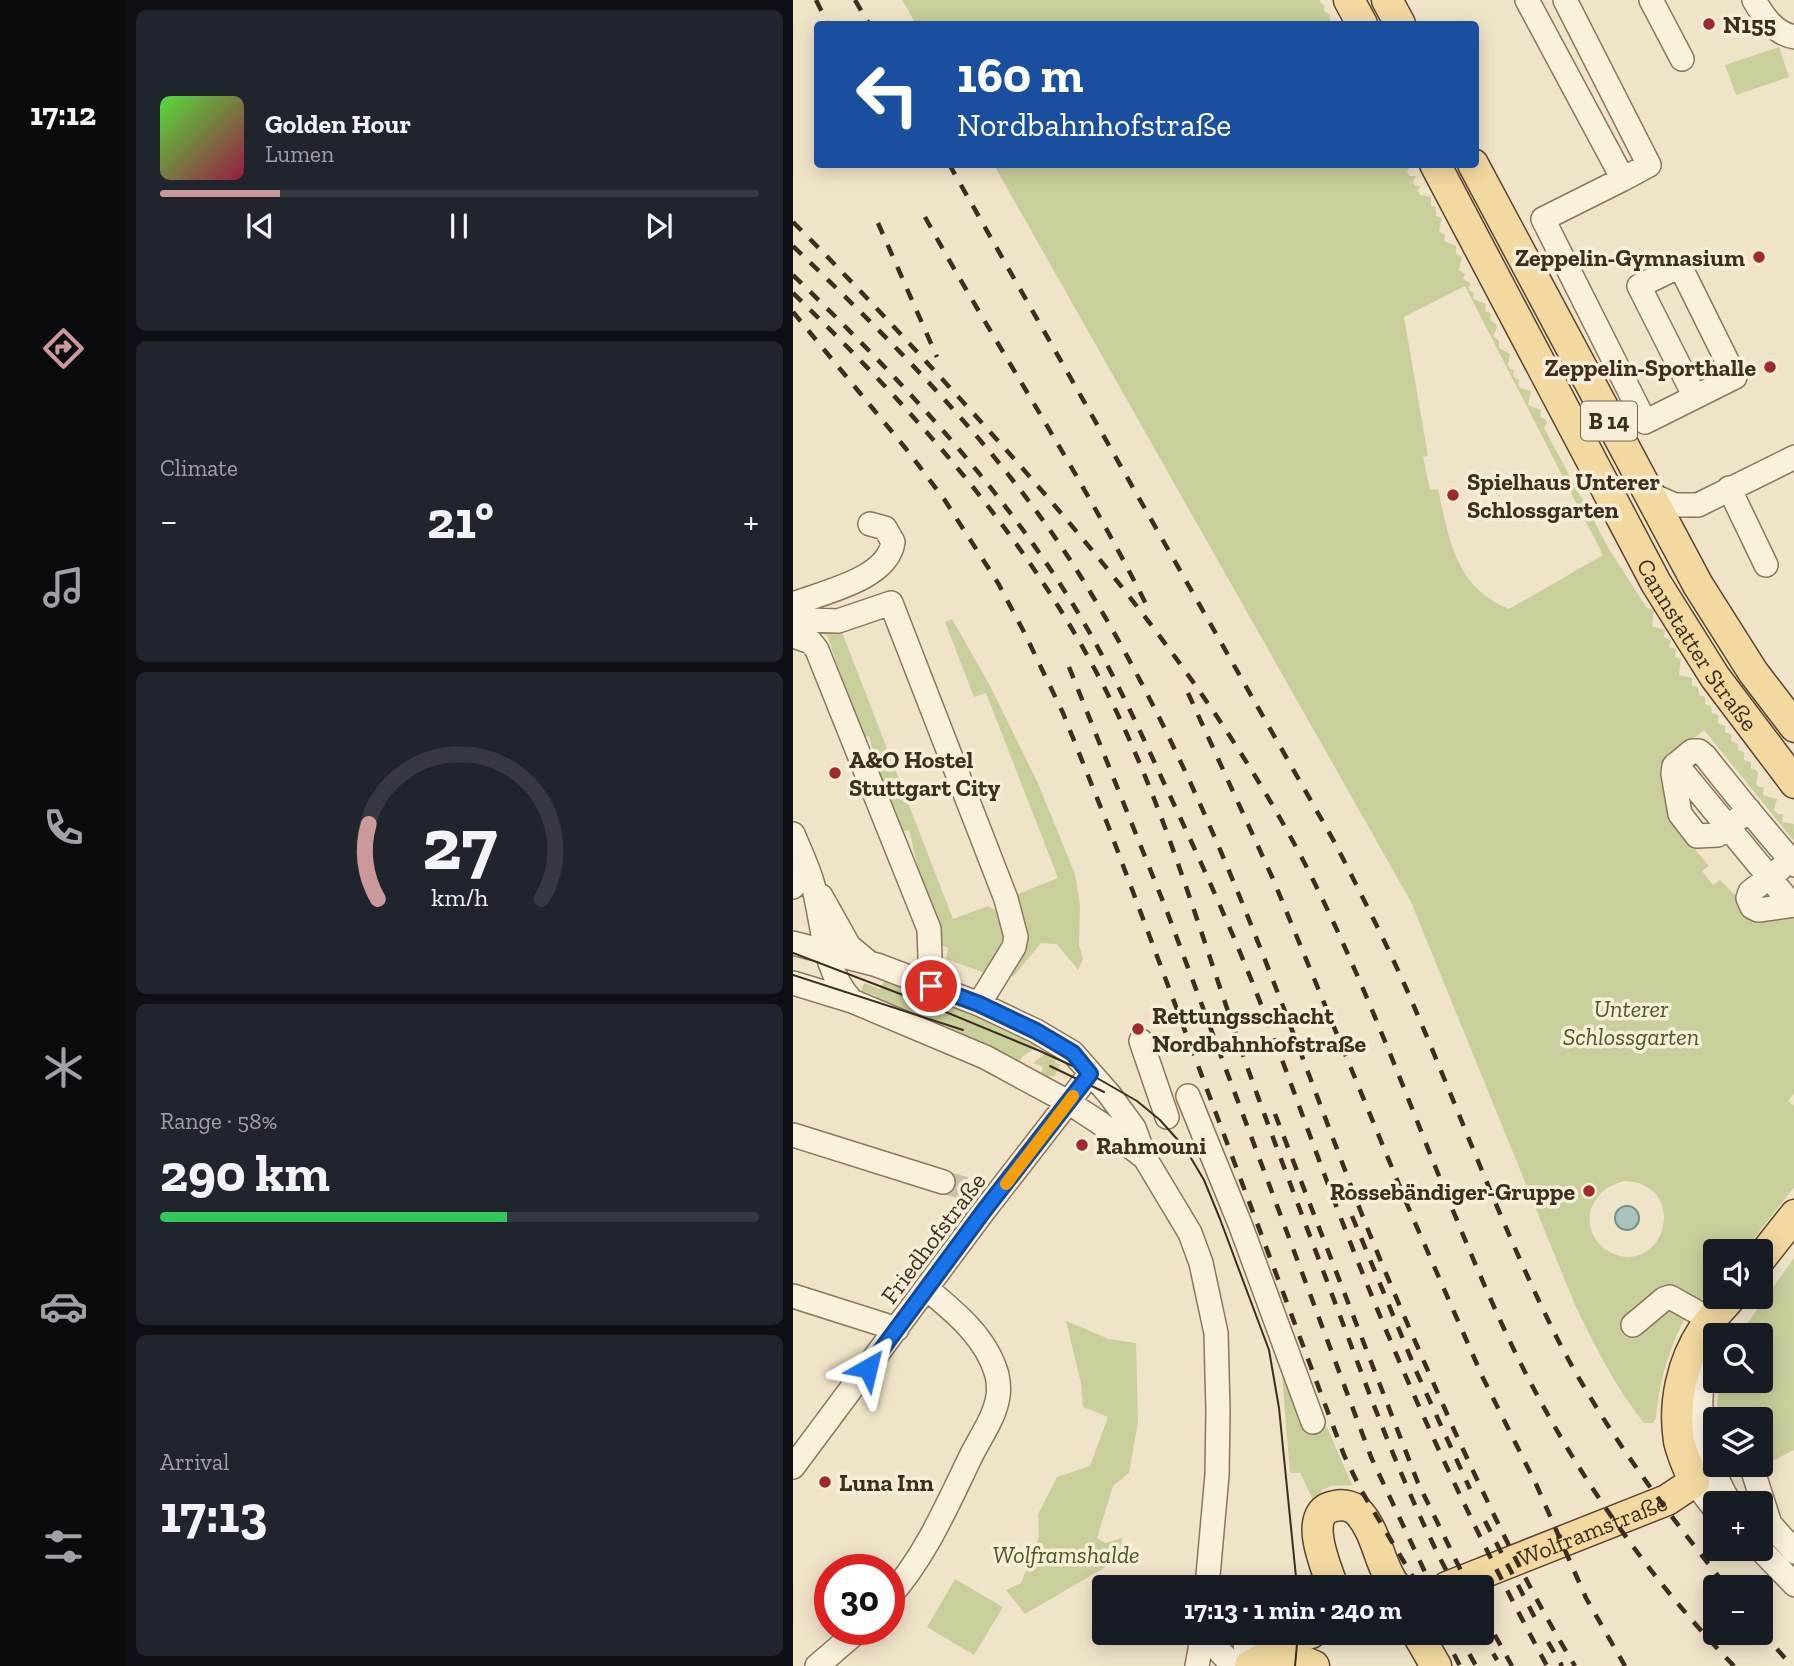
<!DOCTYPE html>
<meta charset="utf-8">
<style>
body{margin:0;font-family:"Zilla Slab",serif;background:#20242c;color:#f1f3f6;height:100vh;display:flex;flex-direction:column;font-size:26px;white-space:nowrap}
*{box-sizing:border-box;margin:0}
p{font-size:23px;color:#9ea1a6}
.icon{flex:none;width:38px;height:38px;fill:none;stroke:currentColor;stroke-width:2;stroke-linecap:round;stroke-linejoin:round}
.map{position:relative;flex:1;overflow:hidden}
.drawer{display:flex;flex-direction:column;gap:10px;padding:10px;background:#0d0f14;width:667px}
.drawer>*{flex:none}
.hud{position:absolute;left:21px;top:21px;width:665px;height:147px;border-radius:7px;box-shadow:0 4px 18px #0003;background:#1a4fa0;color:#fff;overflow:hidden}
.tools{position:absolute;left:910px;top:1239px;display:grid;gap:14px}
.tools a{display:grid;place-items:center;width:70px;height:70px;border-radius:7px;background:#171b24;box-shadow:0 4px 18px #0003;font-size:35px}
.speed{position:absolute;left:21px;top:1554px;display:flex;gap:14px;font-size:35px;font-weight:700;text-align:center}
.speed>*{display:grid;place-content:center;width:91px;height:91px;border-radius:50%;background:#171b24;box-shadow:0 4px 18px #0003;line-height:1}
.speed .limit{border:10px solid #d22;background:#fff;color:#111}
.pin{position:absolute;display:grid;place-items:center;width:60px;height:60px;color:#fff;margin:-30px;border:4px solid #fff;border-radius:50%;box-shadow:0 2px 7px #0007}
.me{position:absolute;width:77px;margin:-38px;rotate:37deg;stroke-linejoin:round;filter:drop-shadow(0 0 5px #0008)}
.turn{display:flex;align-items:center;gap:24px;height:147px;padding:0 28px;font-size:32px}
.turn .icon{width:91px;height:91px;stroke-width:2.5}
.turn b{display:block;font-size:49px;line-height:60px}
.big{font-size:52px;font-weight:700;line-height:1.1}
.drawer .tile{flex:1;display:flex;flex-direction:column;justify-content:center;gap:10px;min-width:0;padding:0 24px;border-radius:10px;background:#20242c}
.drawer .dial{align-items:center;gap:0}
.dial svg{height:182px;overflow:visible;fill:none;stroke:#363941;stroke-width:7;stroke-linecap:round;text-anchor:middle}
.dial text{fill:#f1f3f6;stroke:none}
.song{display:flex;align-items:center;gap:21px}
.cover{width:84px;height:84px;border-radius:10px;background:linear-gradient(135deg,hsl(110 70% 55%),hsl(340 70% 35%))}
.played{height:7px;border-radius:4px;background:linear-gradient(90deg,#cc999b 20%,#363941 20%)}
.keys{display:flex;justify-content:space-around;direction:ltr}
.heat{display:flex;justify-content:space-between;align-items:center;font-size:38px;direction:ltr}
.charge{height:10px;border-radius:5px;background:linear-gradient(90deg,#34c759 58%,#363941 0)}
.trip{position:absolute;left:299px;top:1575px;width:402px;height:70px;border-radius:7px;background:#171b24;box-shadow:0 4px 18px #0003;font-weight:700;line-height:70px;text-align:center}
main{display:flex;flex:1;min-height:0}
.dock{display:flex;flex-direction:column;width:126px;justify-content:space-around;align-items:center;background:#090b0e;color:#9ea1a6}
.dock .icon{width:49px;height:49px}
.dock .active{color:#cc999b}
.dock b{font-size:32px;color:#f1f3f6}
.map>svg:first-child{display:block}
.green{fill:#c9cf9b;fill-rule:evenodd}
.water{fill:#a9c4bc;stroke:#6f938a;stroke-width:2}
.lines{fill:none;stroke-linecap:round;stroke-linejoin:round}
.minor-tunnel{stroke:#ccc0a6;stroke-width:23;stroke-dasharray:23 11;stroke-linecap:butt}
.minor-casing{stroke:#8d765c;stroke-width:26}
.major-casing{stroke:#5b4430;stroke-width:33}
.minor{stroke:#faf1dc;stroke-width:23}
.major{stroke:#f3d9a0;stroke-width:30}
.tram{stroke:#3d2e20;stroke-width:2}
.rail{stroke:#3d2e20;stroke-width:4.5;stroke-dasharray:12 12;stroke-linecap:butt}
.route-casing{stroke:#114b97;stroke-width:18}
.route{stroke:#1a73e8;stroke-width:12}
.slow{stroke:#f59e0b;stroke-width:12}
.poi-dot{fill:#9e2a2b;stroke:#f7eed8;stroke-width:2.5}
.labels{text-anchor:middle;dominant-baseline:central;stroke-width:7;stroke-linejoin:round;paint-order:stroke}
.shield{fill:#f7eed8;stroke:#756857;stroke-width:2}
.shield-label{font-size:23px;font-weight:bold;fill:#3d2e20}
.poi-label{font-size:24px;font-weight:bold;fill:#3d2e20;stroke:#f7eed8;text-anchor:start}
.street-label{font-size:24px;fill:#3d2e20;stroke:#f7eed8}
.park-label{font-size:24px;font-style:italic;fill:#4d5a26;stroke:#f7eed8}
</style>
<main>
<nav class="dock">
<b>17:12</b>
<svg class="icon active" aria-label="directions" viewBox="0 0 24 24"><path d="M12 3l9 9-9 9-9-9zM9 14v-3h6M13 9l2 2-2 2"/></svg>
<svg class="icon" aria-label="music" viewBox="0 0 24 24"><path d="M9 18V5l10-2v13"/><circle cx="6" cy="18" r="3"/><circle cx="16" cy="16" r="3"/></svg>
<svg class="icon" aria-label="phone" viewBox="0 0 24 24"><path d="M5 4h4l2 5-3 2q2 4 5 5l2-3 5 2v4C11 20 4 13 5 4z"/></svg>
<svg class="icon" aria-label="climate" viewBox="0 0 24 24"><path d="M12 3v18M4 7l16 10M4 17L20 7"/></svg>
<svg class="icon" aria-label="car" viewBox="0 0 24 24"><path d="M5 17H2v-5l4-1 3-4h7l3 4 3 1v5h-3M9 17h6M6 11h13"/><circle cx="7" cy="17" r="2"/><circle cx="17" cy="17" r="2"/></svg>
<svg class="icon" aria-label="filters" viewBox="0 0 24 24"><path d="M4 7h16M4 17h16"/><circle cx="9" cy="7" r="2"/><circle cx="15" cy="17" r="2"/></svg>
</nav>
<section class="drawer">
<div class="tile">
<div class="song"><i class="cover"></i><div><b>Golden Hour</b><p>Lumen</p></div></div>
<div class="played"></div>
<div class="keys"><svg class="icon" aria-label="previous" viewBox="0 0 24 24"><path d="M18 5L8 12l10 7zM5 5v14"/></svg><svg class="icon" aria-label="pause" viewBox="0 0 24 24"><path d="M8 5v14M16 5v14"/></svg><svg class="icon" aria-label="next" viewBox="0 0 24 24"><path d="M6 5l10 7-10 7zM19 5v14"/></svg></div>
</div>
<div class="tile"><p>Climate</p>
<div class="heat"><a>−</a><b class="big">21°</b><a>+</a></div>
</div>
<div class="tile dial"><svg viewBox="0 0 100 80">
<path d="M14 69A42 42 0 1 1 86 69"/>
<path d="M14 69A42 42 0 0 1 10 36" stroke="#cc999b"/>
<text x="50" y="56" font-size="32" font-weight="700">27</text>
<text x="50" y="72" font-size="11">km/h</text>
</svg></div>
<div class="tile"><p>Range · 58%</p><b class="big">290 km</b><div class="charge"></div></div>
<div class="tile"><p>Arrival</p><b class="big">17:13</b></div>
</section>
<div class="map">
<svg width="1002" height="1666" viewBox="0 0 1002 1666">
<rect width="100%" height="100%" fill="#f0e4c8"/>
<path class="green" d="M109,0H527V2L532,6L531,11L537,15V21L542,24H123Z
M986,47L996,77L943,95L932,65Z
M201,165H618L614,172L617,176H623L620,183L623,186H628L625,190L627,195L638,197V206L643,207V216L649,218L646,231L652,235L651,241L663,246V254L669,257L666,270L672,274L670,279L677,283L676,290L681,293L680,299L693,304L692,311L697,313L698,321L703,324L704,328L700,336L706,341V348L717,354L715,364L717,369L721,370L720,376L726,380L725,384L727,388L738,391L735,405L748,410L747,417L752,419L754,423L751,428L816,549L854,608L861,610L859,626L872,630L871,637L878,641L876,647L883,649L882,657L888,659L886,675L899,678V686L905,687L906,695L912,697V704L918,706L919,713L925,715V723L932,726V732L939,735L938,741L945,744V750L951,752V760L958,762V769L963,770L965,773L963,784L966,787H971L970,795L984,799L981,810L985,814H990L989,822L1001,824V841L911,730L874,761L882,825L916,866L909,871L920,885L927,880L959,913H1001L1002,1092L995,1101L1001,1106L1002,1186L951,1251H922C922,1269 929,1299 903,1299C880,1337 867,1373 863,1418L860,1423H851C822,1387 802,1346 782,1305L618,902ZM672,286L810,555L716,609C662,587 656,539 645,489L637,490L630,457L635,456L611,317ZM832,1181C896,1184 873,1274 821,1254C811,1250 803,1242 799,1232C790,1207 808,1186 832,1181Z
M159,619L196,684L244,781L282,874L287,905L286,945L290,959L285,970L264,944L248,943L220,977L217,974L225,894L265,878L193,693L181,697L152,622Z
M47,627L160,919L195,906L202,910L213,939L195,974L153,959L155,948L143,943L116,830L107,832L92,802L76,736L68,738L35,637L28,632Z
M91,981L162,1009L187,1013L235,1036L233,1041L246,1046L230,1056L227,1061L153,1026L129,1021L82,1003L84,996L68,991L71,983L87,989Z
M259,1048L266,1054L262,1062L267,1065L262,1076L256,1077L248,1073L250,1067L240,1063Z
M1001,1258V1450L979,1461L968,1459V1419H926L924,1403L927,1381H968V1335H946Z
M273,1321L316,1339L343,1343L345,1422L336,1473L320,1486L304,1538L312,1543L329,1538L328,1558L232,1614L213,1590L228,1583L246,1537L245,1514L264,1477L297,1466L315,1417L290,1407L288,1383Z
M488,1363L515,1433L534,1427L559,1485L538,1486L529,1490L523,1506L507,1473H497Z
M162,1579L210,1607L181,1655L134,1627Z"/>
<path class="water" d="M822 1218a12 12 0 1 1 24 0a12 12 0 1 1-24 0Z"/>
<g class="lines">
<path class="minor-tunnel" d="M150,1182L181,1191"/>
<g class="minor-casing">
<path id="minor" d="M734,0L830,179L856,165L772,0
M858,0L889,59
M961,0C970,16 982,34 1002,37
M830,179L750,219L852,422L902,397L846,286L887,266L942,377L902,397
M936,488L973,565
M854,493L882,505H905L1002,457
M0,604C31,592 95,579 100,542L92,528L77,524
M0,626L16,620L45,621L98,603L213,899L223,937L221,947L186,1004
M0,636L18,642L24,650L136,929L138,986
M883,764L999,905
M956,810L925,835L904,836L887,814L880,774L881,766L899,751H906L912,756C941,793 971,829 1002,865
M0,834C7,851 15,867 20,885C31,925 29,969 59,1001
M987,869L957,892L955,898L959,907L965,910L1002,905
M0,887L13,865
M28,896L56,946L74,961
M0,943L84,965L186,1004L243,1031L280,1053L316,1094L341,1128L352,1158L397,1233L408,1263L423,1333L425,1411L424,1475L414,1587
M0,983L59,1001L192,1057L275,1102L307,1123L352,1158
M348,1041L374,1117
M395,1096L447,1224L520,1422
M0,1135L150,1182
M0,1296L104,1329
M840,1325L871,1299L877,1297L918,1320
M922,1329C899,1388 904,1449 937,1503
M958,1465L977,1524L1002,1552
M0,1467L190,1212L297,1074
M901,1482L922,1509
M967,1549L1002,1585
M96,1597C133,1556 155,1503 179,1454C188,1436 202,1417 205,1396C206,1390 205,1380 204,1375C194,1338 162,1312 134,1289
M417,1633C422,1648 430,1658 444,1666
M24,1666L67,1629
M404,1666L410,1633
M451,1666L453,1652L451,1633"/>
</g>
<g class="major-casing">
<g id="major">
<path d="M556,0L569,24"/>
<path d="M594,0L607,24"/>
<path id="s1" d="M642,164L863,583L922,677L1002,783"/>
<path d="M680,164L905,585L960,672L1002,727"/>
<path d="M968,1258L1002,1215"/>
<path d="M540,1587C533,1567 508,1511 542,1506C551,1504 561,1506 567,1514C585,1535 586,1566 603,1587"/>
<path id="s2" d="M654,1587L874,1500L901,1482C896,1469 889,1455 886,1441C880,1403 889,1362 910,1330C918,1318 929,1308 938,1297"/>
<path d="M624,1633L643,1666"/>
<path d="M481,1653L499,1656L521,1666"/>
<path d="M457,1666L510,1635L518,1633"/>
</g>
</g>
<use href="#minor" class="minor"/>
<use href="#major" class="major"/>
<path class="tram" d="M0,953L131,1003L247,1051L297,1074L344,1101L367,1120L392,1148L411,1180L427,1219L476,1350L486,1408L504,1587
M0,975L170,1030
M257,1066L311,1092
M502,1666L505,1633"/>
<path class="rail" d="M23,0L35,24
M62,0L76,24
M156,164L542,843C570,898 599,954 623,1011C670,1121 712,1235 766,1342C812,1430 872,1510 934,1587
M132,217C204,348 287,472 354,606
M0,222C62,284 121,348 180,413C305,551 424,696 511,862C587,1010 638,1169 707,1320C764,1446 845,1567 941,1666
M85,223L144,357
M0,246C110,352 220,462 299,595C416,789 487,1002 568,1212C597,1286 630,1359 662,1432C699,1512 736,1591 782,1666
M0,275C105,377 208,485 284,611C317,666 344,724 371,783C403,851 434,919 462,989C501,1088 535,1190 576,1289C628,1417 688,1544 754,1666
M0,293C115,405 223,523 300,666C361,777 396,898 437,1017C470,1115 508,1211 544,1308C580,1403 614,1498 662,1587
M0,312L114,450L151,499L205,583L231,632L270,713L316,828L551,1455L568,1490L626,1587
M276,667L373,909L578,1457L639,1587
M395,693L480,879L616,1209L690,1378L743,1484L793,1598L832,1666
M482,1114L625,1483L676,1587
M559,1216L624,1373L677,1489
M692,1521L743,1620
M690,1614L719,1666
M968,1631L999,1666
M650,1633L667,1666
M665,1633L683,1666
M688,1633L704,1660
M755,1642L769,1666"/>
</g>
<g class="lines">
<g class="route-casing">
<path id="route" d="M75,1368L190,1212L297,1074L280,1053L243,1031L186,1004L138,986"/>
</g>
<use href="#route" class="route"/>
<path class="slow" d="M213,1184L280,1096"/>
</g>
<g class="poi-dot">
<circle cx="916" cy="24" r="7"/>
<circle cx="966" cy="257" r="7"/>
<circle cx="977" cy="367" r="7"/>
<circle cx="660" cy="495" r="7"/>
<circle cx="42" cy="773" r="7"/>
<circle cx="345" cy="1029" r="7"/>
<circle cx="289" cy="1145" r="7"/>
<circle cx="796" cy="1191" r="7"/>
<circle cx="32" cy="1482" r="7"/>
</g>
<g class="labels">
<rect class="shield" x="788" y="401.5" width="56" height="39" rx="5"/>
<g class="shield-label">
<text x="816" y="421">B 14</text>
</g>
<g class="poi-label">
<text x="930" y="24">N155</text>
<text x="952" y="257" text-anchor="end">Zeppelin-Gymnasium</text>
<text x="963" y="367" text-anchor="end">Zeppelin-Sporthalle</text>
<text x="674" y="481">Spielhaus Unterer<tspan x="674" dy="28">Schlossgarten</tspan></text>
<text x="56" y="759">A&amp;O Hostel<tspan x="56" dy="28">Stuttgart City</tspan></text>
<text x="359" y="1015">Rettungsschacht<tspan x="359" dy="28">Nordbahnhofstraße</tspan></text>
<text x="303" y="1145">Rahmouni</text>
<text x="782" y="1191" text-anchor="end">Rossebändiger-Gruppe</text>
<text x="46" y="1482">Luna Inn</text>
</g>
<g class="street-label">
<text stroke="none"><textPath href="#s1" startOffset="548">Cannstatter Straße</textPath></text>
<text transform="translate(140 1238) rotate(-53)">Friedhofstraße</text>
<text stroke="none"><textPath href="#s2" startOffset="156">Wolframstraße</textPath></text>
</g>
<g class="park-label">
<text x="838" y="1008">Unterer<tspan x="838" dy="28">Schlossgarten</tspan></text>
<text x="273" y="1554">Wolframshalde</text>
</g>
</g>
</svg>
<div class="tools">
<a><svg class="icon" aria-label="sound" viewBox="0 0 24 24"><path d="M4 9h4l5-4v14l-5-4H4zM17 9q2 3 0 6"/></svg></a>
<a><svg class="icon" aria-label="search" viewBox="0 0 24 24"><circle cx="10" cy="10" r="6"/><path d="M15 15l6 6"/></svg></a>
<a><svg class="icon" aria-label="layers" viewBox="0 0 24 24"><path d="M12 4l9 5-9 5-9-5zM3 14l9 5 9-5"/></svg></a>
<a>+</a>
<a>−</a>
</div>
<div class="speed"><div class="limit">30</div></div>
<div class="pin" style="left:138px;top:986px;background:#d93025"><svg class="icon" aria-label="arrive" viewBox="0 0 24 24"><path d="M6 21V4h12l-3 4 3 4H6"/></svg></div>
<svg class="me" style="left:75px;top:1368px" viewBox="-20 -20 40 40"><path d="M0-17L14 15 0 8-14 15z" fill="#1a73e8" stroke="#fff" stroke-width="4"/></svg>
<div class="trip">17:13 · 1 min · 240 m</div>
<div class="hud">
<div class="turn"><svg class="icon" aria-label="left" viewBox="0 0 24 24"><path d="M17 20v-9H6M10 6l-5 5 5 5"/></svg><div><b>160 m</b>Nordbahnhofstraße</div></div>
</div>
</div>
</main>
